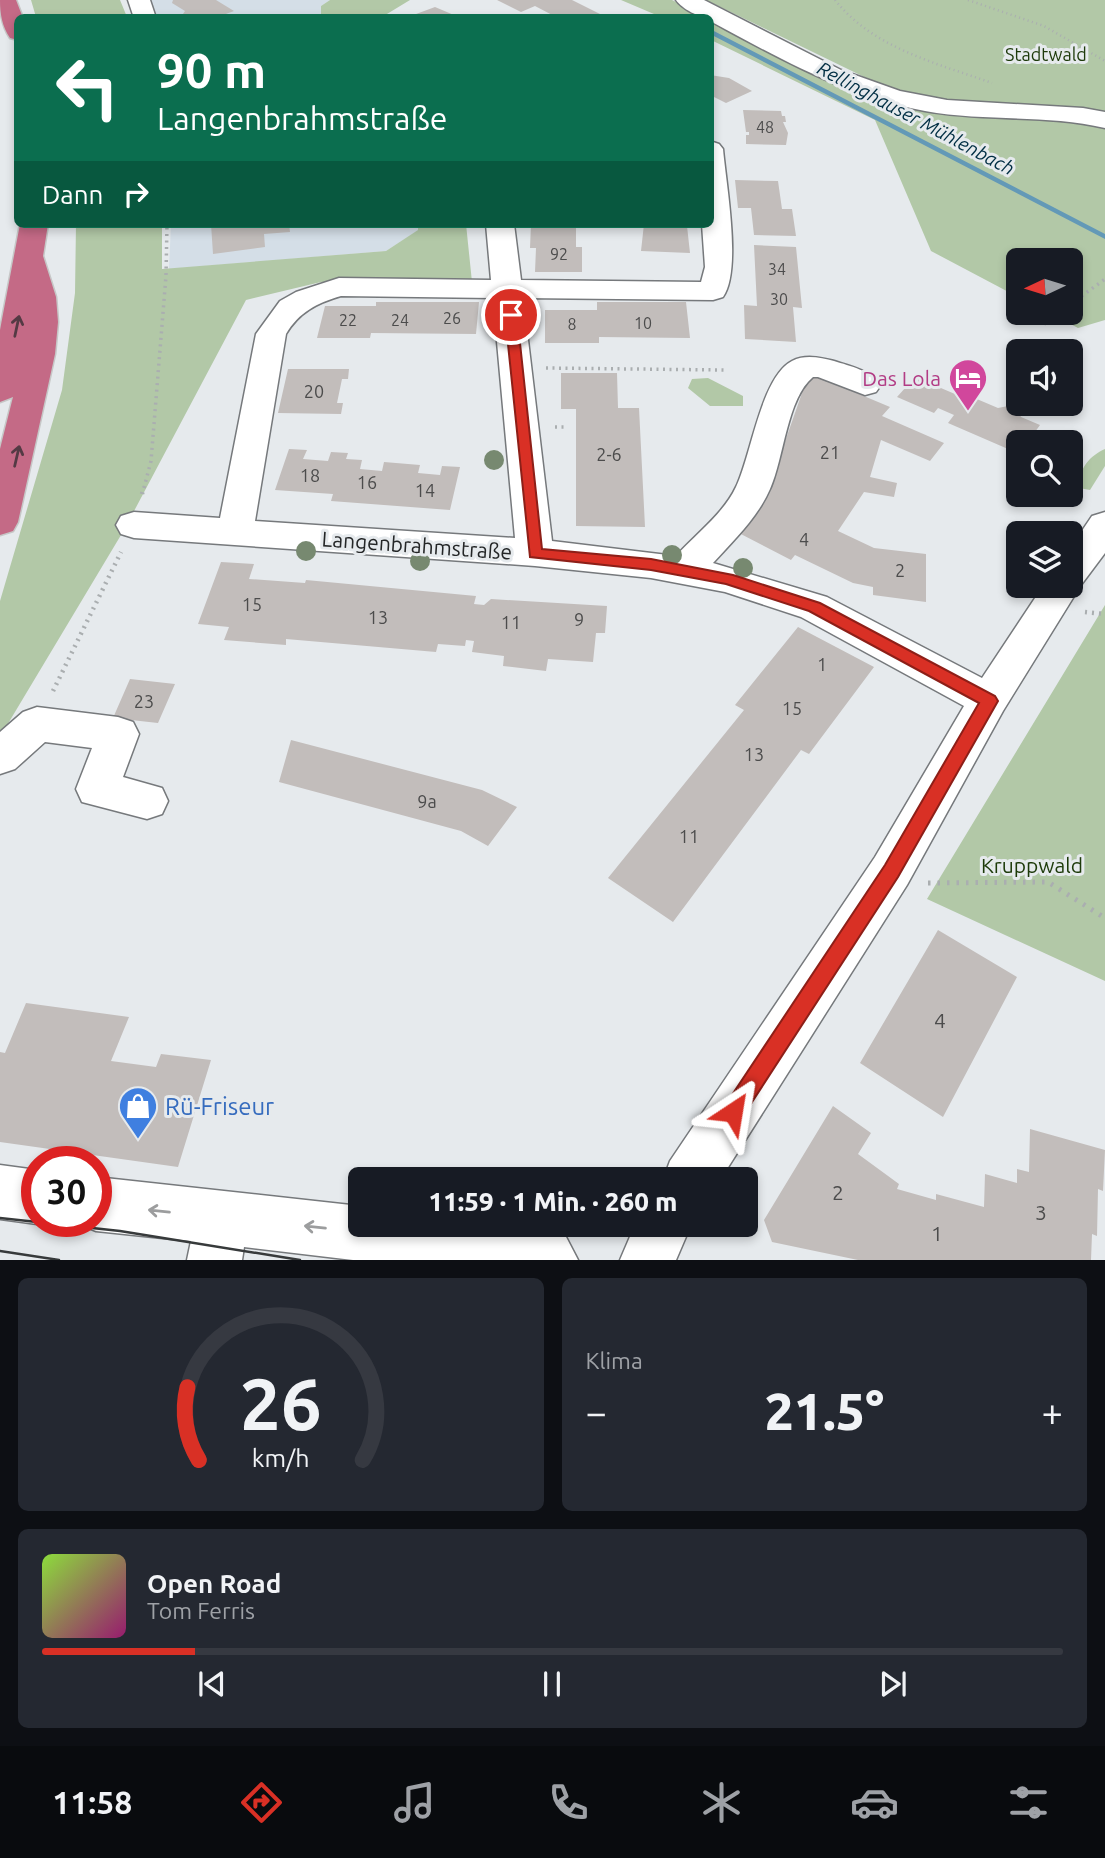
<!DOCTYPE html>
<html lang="de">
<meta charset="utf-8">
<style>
body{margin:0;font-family:Ubuntu,sans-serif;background:#242831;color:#f1f3f6;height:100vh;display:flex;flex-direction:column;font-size:26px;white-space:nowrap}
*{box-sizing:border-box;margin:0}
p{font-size:23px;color:#9ea1a6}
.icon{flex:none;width:38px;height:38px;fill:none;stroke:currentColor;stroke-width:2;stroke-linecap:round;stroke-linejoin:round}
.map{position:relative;height:1260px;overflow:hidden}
.sheet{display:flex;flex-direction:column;gap:18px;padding:18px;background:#0d0f14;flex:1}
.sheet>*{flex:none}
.hud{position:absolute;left:14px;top:14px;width:700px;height:214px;border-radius:10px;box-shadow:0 4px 10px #0003;background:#0b6e4f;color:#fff;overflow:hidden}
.needle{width:46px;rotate:266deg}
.controls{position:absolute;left:1006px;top:248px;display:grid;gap:14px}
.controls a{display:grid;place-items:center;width:77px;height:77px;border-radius:10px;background:#171b24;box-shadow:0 4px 10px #0003;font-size:35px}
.speed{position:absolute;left:21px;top:1146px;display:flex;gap:14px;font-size:35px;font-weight:700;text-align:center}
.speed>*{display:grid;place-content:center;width:91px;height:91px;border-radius:50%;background:#171b24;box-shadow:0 4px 10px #0003;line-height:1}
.speed .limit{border:10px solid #d22;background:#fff;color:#111}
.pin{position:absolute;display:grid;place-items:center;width:60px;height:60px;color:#fff;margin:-30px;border:4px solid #fff;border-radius:50%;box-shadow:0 2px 7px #0007}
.me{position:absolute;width:77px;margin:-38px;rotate:33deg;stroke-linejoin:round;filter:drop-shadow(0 0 5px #0008)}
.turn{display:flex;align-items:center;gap:24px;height:147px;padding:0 28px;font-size:32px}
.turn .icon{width:91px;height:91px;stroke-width:2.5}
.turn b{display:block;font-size:49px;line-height:60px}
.then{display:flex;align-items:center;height:66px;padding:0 28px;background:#0003;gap:14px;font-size:26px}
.big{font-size:52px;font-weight:800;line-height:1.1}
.sheet .card{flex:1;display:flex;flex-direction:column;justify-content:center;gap:10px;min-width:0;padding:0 24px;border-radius:10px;background:#242831}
.sheet .dial{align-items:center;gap:0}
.dial svg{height:182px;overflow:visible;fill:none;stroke:#363941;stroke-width:7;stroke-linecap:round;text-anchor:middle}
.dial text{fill:#f1f3f6;stroke:none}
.song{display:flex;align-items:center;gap:21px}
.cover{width:84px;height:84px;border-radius:10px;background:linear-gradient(135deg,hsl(90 70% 55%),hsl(320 70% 35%))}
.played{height:7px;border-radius:4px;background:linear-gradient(90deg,#d93025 15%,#363941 15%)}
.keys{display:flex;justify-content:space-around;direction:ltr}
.heat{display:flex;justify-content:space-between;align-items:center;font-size:38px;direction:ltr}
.sheet .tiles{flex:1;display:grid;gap:18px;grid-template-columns:1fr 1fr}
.card:last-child{grid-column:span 2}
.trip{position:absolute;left:348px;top:1167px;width:410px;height:70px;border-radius:10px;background:#171b24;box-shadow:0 4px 10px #0003;font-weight:800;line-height:70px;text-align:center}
.menu{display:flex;height:112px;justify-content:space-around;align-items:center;background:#090b0e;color:#9ea1a6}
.menu .icon{width:49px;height:49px}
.menu .on{color:#d93025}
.menu b{font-size:32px;color:#f1f3f6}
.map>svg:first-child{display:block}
.built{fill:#d4dee7}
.green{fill:#b2c8a7}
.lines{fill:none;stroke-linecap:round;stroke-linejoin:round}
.stream{fill:#6399b7;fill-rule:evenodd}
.building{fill:#c2bdbb}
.minor-casing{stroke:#76797c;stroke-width:3}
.highway-casing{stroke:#c6c7c7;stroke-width:3}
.path-far3{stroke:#aaaeb0;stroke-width:2.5;stroke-dasharray:1 3.5;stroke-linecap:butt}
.path-far2{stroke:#aaaeb0;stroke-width:3.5;stroke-dasharray:2 4.5;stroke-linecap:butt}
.path-far1{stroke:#aaaeb0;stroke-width:4.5;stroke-dasharray:2 5;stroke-linecap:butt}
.path{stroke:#aaaeb0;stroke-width:5;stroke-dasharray:2.5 7;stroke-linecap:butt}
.minor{fill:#fff;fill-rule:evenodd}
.highway{fill:#c46a86;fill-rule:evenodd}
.tram{stroke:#373a3b;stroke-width:2.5}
.tree{fill:#778970}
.oneway{stroke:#543a44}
.oneway2{stroke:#9c9d9e}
.route{fill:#d93025;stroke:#8d1f18;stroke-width:2}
.labels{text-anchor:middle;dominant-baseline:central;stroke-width:6;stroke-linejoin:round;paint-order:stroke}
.far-number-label{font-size:16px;fill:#4c4c4c}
.far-park-label{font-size:18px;fill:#1d3a0a;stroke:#e6eaed}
.number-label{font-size:18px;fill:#4c4c4c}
.far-water-label{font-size:19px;font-style:italic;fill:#002e43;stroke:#e6eaed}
.hotel-label{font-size:21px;fill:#b23c85;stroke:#e6eaed;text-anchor:end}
.street-label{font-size:21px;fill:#242627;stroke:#e6eaed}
.park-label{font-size:21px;fill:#1d3a0a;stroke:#e6eaed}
.near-number-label{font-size:21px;fill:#4c4c4c}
.near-shop-label{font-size:24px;fill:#366cbe;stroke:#e6eaed;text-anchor:start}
</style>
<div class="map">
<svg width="1105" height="1260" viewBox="0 0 1105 1260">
<rect width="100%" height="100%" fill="#e6eaed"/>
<path class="built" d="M142,0H330L321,6V18L148,17Z
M171,224H418L419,230L386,251L169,269Z"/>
<path class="green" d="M31,0H120L127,17H36Z
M330,0H410L382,17H321V6Z
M621,0H672L707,17H661Z
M706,0H1105V114L959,103L893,91Z
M710,19L862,94C888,103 914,111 941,114C996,120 1051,116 1105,127V320L1078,328L1050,313H1071V261H1018V297L931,251L875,120L711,40Z
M76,224H162V269L386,251L418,230V224H466L472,282H321L246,300L124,530L0,737V601L62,390L75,293Z
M708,378L743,396V406H710L688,388L692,379Z
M1105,449V466L1090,490L1079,488C1078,470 1089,456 1105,449Z
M1105,605V981L927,899Z"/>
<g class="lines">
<path class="stream" d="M684,15L688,18H681Z
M710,29L1105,234V239L710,34Z"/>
</g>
<path class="building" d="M173,0H216L234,11L215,18H191L190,14H183L185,11L172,3Z
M497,0H572L608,18H558L535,6L521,12Z
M435,7L461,18H408V17Z
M710,75L729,78L752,91L726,103L710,95Z
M743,110L781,111L782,116H785L786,122H783L788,133L786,145L746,144V135H749V132H746Z
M735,180L778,181L782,209H792L796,236L754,235L751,208H738Z
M211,224H289L290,232L264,234L265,247L213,254Z
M531,224H576V247H582V272H535L536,248H530Z
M644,224L687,226L690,253L641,251Z
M754,245L796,247L802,308L793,307L796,342L745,339L744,305L757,306Z
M376,302H479L476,334L371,333L370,338H317L325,306H376Z
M597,302H686L690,338L599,337V343H545V310H597Z
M288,369H349L348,379H342L337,403H343L341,414L278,413Z
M561,373H617L618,408H639L645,527L576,526V409H561Z
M809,373L890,407L882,416L944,443L930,461L881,440L870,477L897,483L894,497L864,492L838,531L874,548L926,554V602L873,595V587L853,583L795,555L791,560L735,531L767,493Z
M915,377L962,397L965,394L998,408L1008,406L1018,411L1021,417L1040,425L1027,443L1018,445L1013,442L1008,449L948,423L954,415L938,408L934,413L897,397Z
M289,449L307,450L303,459L328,461L331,452L348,453L346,459L362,460L360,469L382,471L384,462L420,465L418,473L440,475L442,466L460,467L450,510L331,501L333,494L275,490Z
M221,562L254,564L249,579L305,583L306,580L476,596L474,604L484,605L491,599L607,606L605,633H596L593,662L548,659L546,671L503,666L504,656L472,652L474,641L466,640L465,646L438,644L436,652L286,639V645L224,640L229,627L198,624Z
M798,627L874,667L809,754L801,750L673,922L608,878L744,710L735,705Z
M130,679L175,684L158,723L113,718Z
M291,740L482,790L517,807L488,846L461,831L279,782Z
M938,930L1017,977L943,1117L860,1063Z
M26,1003L129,1017L111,1061L156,1067L161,1054L211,1060L178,1167L0,1142V1052L5,1053Z
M833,1106L871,1133L858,1154L899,1184L897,1189L936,1200V1194L984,1207L985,1174L1017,1183V1169L1029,1172L1030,1129L1105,1150L1103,1191L1098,1189L1097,1236L1092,1234L1091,1260H858L772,1242L764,1220Z"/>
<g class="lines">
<g class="minor-casing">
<path id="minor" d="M128,0H150L156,18H134Z
M676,0H704L841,70L900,91L947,100L1083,108L1105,112V128C1046,114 985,122 925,111C847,97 779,58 710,21V18C700,18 682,9 676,0Z
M710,141L719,144L723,149C726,184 742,270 723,297L713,300L523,298L552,541L676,556C695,535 724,513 736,487C751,457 761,377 792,361C806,354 821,358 834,361C850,366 872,371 881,385L876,392L865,395L818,377H813C787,398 784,458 770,489C758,517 734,540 713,563L827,597L982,678L1043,586H1071V547L1092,516L1105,512V553L1081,585L1003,711L907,885L720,1180H663L670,1161L875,857L964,706L801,617L725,592L651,578L535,566L134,538L121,534L116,525L121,516L134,512L220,518L256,334L280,301L296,292L339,278L491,280L486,224H514L521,280L701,282L705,267L702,224H710ZM341,296L493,298L515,538L255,521L286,334C299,312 317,303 341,296Z
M37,707L118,717L133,722L139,734L123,777L162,788L168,801L162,814L147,819L82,802L76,789L92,748L45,742L15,769L0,774V732L23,712Z
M0,1165L37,1170V1222H42L37,1224L0,1219Z
M96,1177L360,1206V1225L546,1227L565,1235L578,1260H353L244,1247L242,1260H187L191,1241L96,1231L77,1223L96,1222Z
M635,1225H691L676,1260H620Z"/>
</g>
<g class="highway-casing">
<path id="highway" d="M0,0H16L23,18H18V40L10,38C2,26 0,14 0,0Z
M20,224H48L43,256L56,297L58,322L55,354L18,522L13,531L0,535V449L13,397L0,402V330Z"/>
</g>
<path class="path-far3" d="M835,0C873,48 936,63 992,83
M968,0L1044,26L1105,61"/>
<path class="path-far2" d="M1071,304L1105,279
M1044,324L1059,313
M546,368L724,370
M555,427H565
M144,488L151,461L166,276L167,224"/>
<path class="path-far1" d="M142,494L144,487
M1085,612L1105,614
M53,691L121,552"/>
<path class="path" d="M928,883L1048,882L1105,918"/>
<use href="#minor" class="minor"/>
<use href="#highway" class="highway"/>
<path class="tram" d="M0,1218L120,1231L300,1260
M0,1251L59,1260"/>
</g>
<g class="tree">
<circle cx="494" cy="460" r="10"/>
<circle cx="306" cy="551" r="10"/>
<circle cx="672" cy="555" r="10"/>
<circle cx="420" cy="561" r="10"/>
<circle cx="743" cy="568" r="10"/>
</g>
<defs><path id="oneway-shaft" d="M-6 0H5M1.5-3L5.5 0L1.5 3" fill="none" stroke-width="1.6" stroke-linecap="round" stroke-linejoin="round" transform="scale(1.75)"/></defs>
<g class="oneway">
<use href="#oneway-shaft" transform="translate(17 326) rotate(-78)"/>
<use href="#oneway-shaft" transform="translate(17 456) rotate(-77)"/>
</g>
<g class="oneway2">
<use href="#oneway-shaft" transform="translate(159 1211) rotate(-174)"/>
<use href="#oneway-shaft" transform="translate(315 1227) rotate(-174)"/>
</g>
<path class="route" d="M511,311L517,315L542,549L651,559L733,575L820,603L995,696L998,701L898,877L741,1119L733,1122L726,1119L723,1112L726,1104L885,865L979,703L809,611L726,584L651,570L530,557L505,315Z"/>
<defs>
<g id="hotel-pin" transform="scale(2.0125)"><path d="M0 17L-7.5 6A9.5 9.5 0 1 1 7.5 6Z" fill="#d1479c" stroke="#e6eaed"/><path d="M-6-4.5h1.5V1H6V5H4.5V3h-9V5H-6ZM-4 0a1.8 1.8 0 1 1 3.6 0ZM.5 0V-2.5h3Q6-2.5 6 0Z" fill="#fff"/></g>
<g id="shop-pin" transform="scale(2.0125)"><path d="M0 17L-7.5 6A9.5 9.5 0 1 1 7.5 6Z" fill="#3f7fe0" stroke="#e6eaed"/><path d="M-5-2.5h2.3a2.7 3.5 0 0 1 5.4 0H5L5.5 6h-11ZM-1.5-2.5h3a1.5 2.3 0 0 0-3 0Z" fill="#fff"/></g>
</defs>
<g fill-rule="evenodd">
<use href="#hotel-pin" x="968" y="378"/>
<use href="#shop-pin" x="138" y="1106"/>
</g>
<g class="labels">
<g class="far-number-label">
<text x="765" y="127">48</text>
<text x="559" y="254">92</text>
<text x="777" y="269">34</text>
<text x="779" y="299">30</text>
<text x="452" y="318">26</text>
<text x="348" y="320">22</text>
<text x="400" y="320">24</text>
<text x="643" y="323">10</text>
<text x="572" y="324">8</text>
</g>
<g class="far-park-label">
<text x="1046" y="54">Stadtwald</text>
</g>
<g class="number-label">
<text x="314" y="391">20</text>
<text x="830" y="452">21</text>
<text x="609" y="454">2-6</text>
<text x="310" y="475">18</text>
<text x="367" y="482">16</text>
<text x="425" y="490">14</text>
<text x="804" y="539">4</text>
<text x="900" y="570">2</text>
<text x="252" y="604">15</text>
<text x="378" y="617">13</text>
<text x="579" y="619">9</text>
<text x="511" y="622">11</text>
<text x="822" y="664">1</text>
<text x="144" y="701">23</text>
<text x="792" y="708">15</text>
<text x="754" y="754">13</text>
<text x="427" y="801">9a</text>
<text x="689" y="836">11</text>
</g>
<g class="far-water-label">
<text transform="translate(916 118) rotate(28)">Rellinghauser Mühlenbach</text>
</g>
<g class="hotel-label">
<text x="941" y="378">Das Lola</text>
</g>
<g class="street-label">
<text transform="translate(417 545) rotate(4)">Langenbrahmstraße</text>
</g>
<g class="park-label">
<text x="1032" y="865">Kruppwald</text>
</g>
<g class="near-number-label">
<text x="940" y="1020">4</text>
<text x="838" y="1192">2</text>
<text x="1041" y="1212">3</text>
<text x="937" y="1233">1</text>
</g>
<g class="near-shop-label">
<text x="165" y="1106">Rü-Friseur</text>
</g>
</g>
</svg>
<div class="controls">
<a><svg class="needle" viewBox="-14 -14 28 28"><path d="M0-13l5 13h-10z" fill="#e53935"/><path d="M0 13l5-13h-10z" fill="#9ea1a6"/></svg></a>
<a><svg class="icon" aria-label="sound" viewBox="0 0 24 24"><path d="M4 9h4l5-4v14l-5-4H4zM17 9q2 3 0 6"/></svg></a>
<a><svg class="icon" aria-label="search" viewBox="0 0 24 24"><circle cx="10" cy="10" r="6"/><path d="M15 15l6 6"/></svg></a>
<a><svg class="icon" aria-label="layers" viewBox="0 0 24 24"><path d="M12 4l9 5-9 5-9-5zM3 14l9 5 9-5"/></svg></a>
</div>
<div class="speed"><div class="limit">30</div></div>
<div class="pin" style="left:511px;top:315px;background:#d93025"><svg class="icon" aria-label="arrive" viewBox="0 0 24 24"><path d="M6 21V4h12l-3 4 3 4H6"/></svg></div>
<svg class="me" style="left:733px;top:1112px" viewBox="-20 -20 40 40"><path d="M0-17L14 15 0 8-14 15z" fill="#d93025" stroke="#fff" stroke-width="4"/></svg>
<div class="trip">11:59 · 1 Min. · 260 m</div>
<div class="hud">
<div class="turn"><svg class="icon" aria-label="left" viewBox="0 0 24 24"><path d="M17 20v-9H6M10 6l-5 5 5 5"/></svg><div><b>90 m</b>Langenbrahmstraße</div></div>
<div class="then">Dann<svg class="icon" aria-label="right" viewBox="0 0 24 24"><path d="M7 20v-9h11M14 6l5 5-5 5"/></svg></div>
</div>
</div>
<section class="sheet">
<div class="tiles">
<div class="card dial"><svg viewBox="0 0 100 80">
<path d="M14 69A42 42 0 1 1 86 69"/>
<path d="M14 69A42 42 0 0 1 9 37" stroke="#d93025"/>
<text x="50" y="56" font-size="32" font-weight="700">26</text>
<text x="50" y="72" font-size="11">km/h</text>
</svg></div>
<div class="card"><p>Klima</p>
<div class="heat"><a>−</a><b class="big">21.5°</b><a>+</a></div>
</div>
<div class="card">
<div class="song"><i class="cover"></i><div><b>Open Road</b><p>Tom Ferris</p></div></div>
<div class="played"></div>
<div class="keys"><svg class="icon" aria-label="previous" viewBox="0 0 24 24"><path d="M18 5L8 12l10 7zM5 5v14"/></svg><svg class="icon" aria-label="pause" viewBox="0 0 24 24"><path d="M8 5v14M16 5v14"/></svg><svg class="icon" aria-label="next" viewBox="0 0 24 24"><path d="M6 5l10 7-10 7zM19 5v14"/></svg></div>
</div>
</div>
</section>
<nav class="menu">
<b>11:58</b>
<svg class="icon on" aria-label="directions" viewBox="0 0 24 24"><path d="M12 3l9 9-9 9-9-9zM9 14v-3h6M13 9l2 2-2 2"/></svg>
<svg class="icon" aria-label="music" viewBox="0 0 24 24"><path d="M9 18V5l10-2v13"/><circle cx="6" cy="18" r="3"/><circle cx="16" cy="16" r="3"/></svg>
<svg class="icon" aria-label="phone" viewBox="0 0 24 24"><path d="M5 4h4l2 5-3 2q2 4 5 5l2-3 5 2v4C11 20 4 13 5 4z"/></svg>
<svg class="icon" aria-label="climate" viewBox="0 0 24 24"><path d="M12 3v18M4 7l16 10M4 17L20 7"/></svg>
<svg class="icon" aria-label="car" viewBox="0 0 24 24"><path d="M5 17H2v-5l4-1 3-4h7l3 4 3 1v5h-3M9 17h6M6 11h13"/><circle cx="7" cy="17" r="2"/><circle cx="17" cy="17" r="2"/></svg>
<svg class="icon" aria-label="filters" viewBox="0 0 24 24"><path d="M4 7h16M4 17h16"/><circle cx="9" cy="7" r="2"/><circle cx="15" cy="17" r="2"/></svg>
</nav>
